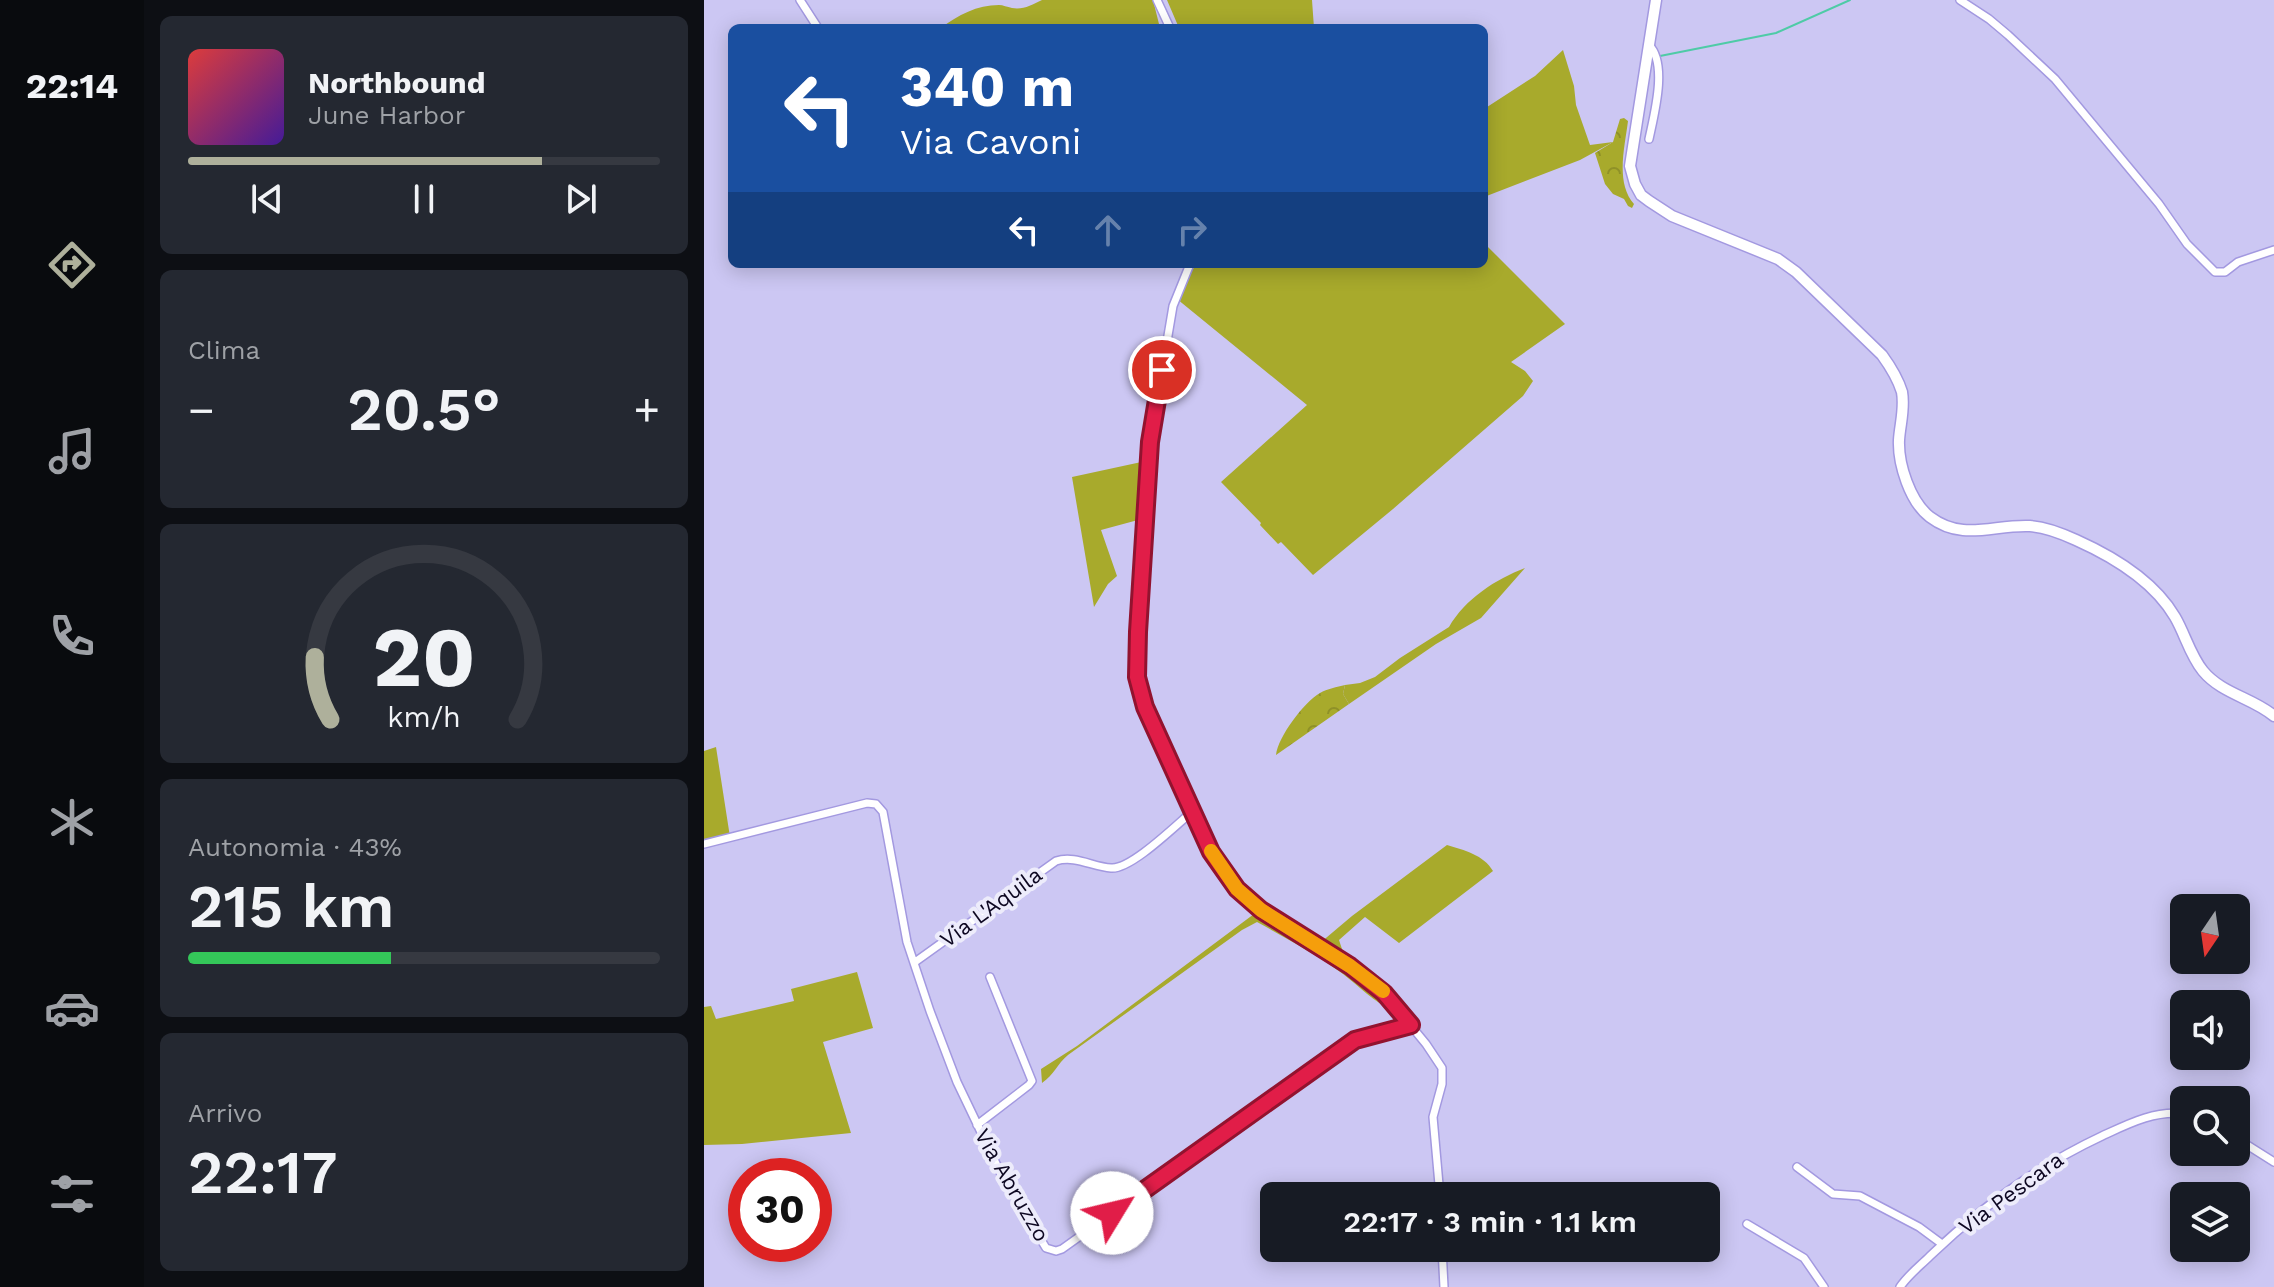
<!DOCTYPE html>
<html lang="it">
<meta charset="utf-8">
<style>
body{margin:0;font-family:"Work Sans",sans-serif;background:#242831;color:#f1f3f6;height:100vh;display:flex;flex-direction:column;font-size:30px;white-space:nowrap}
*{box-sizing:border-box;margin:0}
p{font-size:26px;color:#9ea1a6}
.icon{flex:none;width:44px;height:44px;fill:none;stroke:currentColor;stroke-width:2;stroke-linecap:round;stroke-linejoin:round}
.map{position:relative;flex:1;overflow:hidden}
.drawer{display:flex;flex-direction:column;gap:16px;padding:16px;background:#0d0f14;width:560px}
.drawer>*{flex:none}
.guide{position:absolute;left:24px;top:24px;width:760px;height:244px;border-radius:12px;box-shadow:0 4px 20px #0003;background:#1a4fa0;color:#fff;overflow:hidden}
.needle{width:52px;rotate:193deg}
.buttons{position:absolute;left:1466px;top:894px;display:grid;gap:16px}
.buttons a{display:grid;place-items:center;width:80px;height:80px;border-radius:12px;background:#171b24;box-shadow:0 4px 20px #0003;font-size:40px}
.speed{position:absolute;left:24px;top:1158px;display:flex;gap:16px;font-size:40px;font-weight:700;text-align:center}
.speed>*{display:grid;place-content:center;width:104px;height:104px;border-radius:50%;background:#171b24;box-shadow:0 4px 20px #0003;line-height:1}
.speed .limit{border:12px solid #d22;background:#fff;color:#111}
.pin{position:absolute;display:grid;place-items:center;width:68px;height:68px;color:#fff;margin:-34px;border:4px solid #fff;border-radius:50%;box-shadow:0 2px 8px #0007}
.me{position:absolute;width:88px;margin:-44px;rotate:54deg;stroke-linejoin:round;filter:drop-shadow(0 0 6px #0008)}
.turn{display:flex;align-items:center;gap:28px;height:168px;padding:0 40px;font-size:36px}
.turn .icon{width:104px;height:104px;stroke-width:2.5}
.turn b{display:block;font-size:56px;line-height:68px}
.lanes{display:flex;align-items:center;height:76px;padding:0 40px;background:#0003;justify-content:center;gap:40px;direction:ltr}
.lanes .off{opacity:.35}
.big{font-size:60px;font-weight:600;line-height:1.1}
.drawer .widget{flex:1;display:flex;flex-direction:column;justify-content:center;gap:12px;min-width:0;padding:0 28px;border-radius:12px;background:#242831}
.drawer .dial{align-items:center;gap:0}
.dial svg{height:208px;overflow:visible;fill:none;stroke:#363941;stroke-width:7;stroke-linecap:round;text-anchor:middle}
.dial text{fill:#f1f3f6;stroke:none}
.song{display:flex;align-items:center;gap:24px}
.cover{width:96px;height:96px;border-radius:12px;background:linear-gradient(135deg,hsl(0 70% 55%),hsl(260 70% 35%))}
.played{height:8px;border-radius:4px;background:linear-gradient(90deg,#aeb09b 75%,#363941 75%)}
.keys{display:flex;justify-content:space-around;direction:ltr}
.heat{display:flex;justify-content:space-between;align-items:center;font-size:44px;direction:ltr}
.charge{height:12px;border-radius:6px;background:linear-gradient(90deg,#34c759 43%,#363941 0)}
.trip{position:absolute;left:556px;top:1182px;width:460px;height:80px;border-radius:12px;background:#171b24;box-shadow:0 4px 20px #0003;font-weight:600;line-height:80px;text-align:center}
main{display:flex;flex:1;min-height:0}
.tabs{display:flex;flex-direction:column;width:144px;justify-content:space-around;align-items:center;background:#090b0e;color:#9ea1a6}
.tabs .icon{width:56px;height:56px}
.tabs .selected{color:#aeb09b}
.tabs b{font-size:36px;color:#f1f3f6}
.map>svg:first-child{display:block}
.grass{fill:#a8aa2c}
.forest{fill:url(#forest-crowns)}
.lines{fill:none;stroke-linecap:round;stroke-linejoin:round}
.stream{stroke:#4ecba6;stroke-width:2}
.minor-casing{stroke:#a399e0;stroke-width:10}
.secondary-casing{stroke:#a399e0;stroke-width:13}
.minor{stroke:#fff;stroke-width:7}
.secondary{stroke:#fff;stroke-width:10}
.route-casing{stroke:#92132f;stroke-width:20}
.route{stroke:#e11d48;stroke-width:14}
.slow{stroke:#f59e0b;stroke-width:14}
.labels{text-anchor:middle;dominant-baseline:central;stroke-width:8;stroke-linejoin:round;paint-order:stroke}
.street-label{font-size:22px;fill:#0d0721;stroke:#edecfb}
</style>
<main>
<nav class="tabs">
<b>22:14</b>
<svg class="icon selected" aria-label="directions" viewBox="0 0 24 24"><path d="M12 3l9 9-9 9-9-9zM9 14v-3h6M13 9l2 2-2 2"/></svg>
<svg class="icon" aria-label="music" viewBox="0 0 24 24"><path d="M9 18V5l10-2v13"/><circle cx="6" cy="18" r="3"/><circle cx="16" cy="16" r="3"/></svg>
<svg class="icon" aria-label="phone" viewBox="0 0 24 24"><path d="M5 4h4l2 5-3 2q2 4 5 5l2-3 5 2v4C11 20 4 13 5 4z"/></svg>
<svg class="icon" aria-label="climate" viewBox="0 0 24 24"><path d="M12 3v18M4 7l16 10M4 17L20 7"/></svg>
<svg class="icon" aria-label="car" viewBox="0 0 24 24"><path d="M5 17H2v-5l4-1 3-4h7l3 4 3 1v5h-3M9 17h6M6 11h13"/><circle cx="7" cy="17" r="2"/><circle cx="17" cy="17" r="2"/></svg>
<svg class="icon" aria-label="filters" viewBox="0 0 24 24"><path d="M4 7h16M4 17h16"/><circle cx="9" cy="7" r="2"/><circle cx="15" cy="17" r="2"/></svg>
</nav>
<section class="drawer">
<div class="widget">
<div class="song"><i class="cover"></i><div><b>Northbound</b><p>June Harbor</p></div></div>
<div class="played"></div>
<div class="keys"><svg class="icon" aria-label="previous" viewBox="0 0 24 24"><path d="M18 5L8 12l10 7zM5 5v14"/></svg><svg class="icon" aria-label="pause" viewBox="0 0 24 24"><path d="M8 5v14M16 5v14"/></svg><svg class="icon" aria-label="next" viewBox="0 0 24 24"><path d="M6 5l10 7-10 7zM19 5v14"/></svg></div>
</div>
<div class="widget"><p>Clima</p>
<div class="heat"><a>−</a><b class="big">20.5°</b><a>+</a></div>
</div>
<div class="widget dial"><svg viewBox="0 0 100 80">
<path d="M14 69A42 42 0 1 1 86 69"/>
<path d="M14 69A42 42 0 0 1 8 45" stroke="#aeb09b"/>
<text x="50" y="56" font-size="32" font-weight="700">20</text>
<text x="50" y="72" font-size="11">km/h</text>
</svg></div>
<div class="widget"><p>Autonomia · 43%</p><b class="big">215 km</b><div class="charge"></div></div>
<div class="widget"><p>Arrivo</p><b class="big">22:17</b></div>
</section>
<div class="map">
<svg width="1570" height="1287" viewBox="0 0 1570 1287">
<defs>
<pattern id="forest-crowns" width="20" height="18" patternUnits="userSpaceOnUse" patternTransform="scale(2)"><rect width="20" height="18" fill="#a8aa2c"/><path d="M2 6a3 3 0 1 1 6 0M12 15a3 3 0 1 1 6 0" fill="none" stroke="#8f9127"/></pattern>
</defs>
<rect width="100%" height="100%" fill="#ccc7f3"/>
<path class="grass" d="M338,0H449L456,28H237C254,15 273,5 295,5C299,5 303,7 308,8C319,10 328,5 338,0Z
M463,0H608L610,28H475Z
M859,50L870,86L872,105L886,145L909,142L876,160L780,197V109L831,76Z
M780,243L861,324L807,362L821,371L829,381L819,396L689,509L609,575L577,542L574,544L556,525L557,523L517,482L603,405L473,299L488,264H780Z
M442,461L439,523L432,558L434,520L397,530L413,576L404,584L390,607L368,477Z
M821,568L777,618L732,644L645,704L639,694L641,685L656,683L671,677L696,658L745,627C761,599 792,579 821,568Z
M12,747L26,837L0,841V751Z
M743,845C760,850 780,855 789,871L695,943L661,917L635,940L639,952L660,971L657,973L616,943L648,916Z
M545,908C593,936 653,967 689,1010C669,1002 655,986 639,974C612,954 582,938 553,922L538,930L364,1055C353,1064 350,1075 338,1083L337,1069L373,1046L550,914Z
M153,972L169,1028L119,1042L147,1133L38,1144L0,1145V1007L7,1006L12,1019L90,1001L87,989Z"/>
<path class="forest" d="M920,118L924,121C921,146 911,183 930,204L928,208L924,206L920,199L909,194L901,184L891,153L909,142L916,119Z
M641,685L639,694L645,704L572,755C574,737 600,702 616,693C623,689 633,687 641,685Z"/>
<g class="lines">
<path class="stream" d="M956,56L1072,33L1146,0"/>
<g class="minor-casing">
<path id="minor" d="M96,0L114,28
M453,0L466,28
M1256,0L1285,19L1304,35L1351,79L1455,204L1483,244L1511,272H1521L1534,262L1570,250
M945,45C964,64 950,115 945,139
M486,264L469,306L446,442L434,632L433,677L441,707L507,852L533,889L557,910L646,966L680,993L722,1044L738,1068V1084L729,1117L736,1196
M0,844L163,803L172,804L179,812L203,942L226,1011L253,1082L297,1174L342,1248L352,1251L358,1249L651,1040L707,1025
M211,962L352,861C371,855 389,867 407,868C427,870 473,824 489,811
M273,1125L325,1085L328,1081L286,977
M1532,1138L1570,1162
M1093,1167L1129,1194L1156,1196L1215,1227L1238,1244
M1043,1224L1100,1258L1120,1287
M738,1248L740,1287
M1196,1287C1204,1275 1216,1266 1226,1256C1277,1207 1334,1166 1398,1136C1424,1124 1451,1110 1480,1114"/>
</g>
<g class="secondary-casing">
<path id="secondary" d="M952,0L926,166L931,184L937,195L945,201L968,216L1074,259L1092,272L1178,355C1186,366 1194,379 1198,392C1201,409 1196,424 1195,440C1194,464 1206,502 1226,517C1259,542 1290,524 1326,526C1342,527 1357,533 1372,540C1410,557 1450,581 1471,617C1481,634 1486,655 1499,671C1518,694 1549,698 1570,716"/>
</g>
<use href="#minor" class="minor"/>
<use href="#secondary" class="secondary"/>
</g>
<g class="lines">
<g class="route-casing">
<path id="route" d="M408,1213L651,1040L707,1025L680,993L646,966L557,910L533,889L507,852L441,707L433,677L434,632L446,442L458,370"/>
</g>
<use href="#route" class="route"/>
<path class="slow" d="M507,851L533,889L557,910L646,966L679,991"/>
</g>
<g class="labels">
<g class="street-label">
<text transform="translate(287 907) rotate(-36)">Via L'Aquila</text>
<text transform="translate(308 1185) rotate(60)">Via Abruzzo</text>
<text transform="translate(1307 1193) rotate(-36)">Via Pescara</text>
</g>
</g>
</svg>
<div class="buttons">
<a><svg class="needle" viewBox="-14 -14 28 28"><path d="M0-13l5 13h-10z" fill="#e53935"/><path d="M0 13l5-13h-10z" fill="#9ea1a6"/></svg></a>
<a><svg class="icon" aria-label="sound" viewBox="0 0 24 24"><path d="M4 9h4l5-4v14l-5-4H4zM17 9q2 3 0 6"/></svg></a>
<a><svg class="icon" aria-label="search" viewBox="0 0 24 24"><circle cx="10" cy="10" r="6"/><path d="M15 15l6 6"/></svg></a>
<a><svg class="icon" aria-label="layers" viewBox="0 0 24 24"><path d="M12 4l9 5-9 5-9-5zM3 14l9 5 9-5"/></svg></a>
</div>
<div class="speed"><div class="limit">30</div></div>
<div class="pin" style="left:458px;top:370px;background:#d93025"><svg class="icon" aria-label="arrive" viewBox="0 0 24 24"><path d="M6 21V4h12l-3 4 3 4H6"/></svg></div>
<svg class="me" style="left:408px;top:1213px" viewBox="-20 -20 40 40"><circle r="19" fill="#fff"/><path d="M0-13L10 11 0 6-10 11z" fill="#e11d48"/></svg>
<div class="trip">22:17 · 3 min · 1.1 km</div>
<div class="guide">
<div class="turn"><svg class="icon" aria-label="left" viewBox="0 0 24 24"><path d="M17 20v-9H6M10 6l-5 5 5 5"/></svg><div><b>340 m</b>Via Cavoni</div></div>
<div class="lanes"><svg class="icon" aria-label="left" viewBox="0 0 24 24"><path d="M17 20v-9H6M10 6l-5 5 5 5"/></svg><svg class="icon off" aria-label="ahead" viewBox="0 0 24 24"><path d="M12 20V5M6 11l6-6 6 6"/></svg><svg class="icon off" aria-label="right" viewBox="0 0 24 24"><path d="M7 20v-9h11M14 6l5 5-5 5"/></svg></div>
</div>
</div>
</main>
